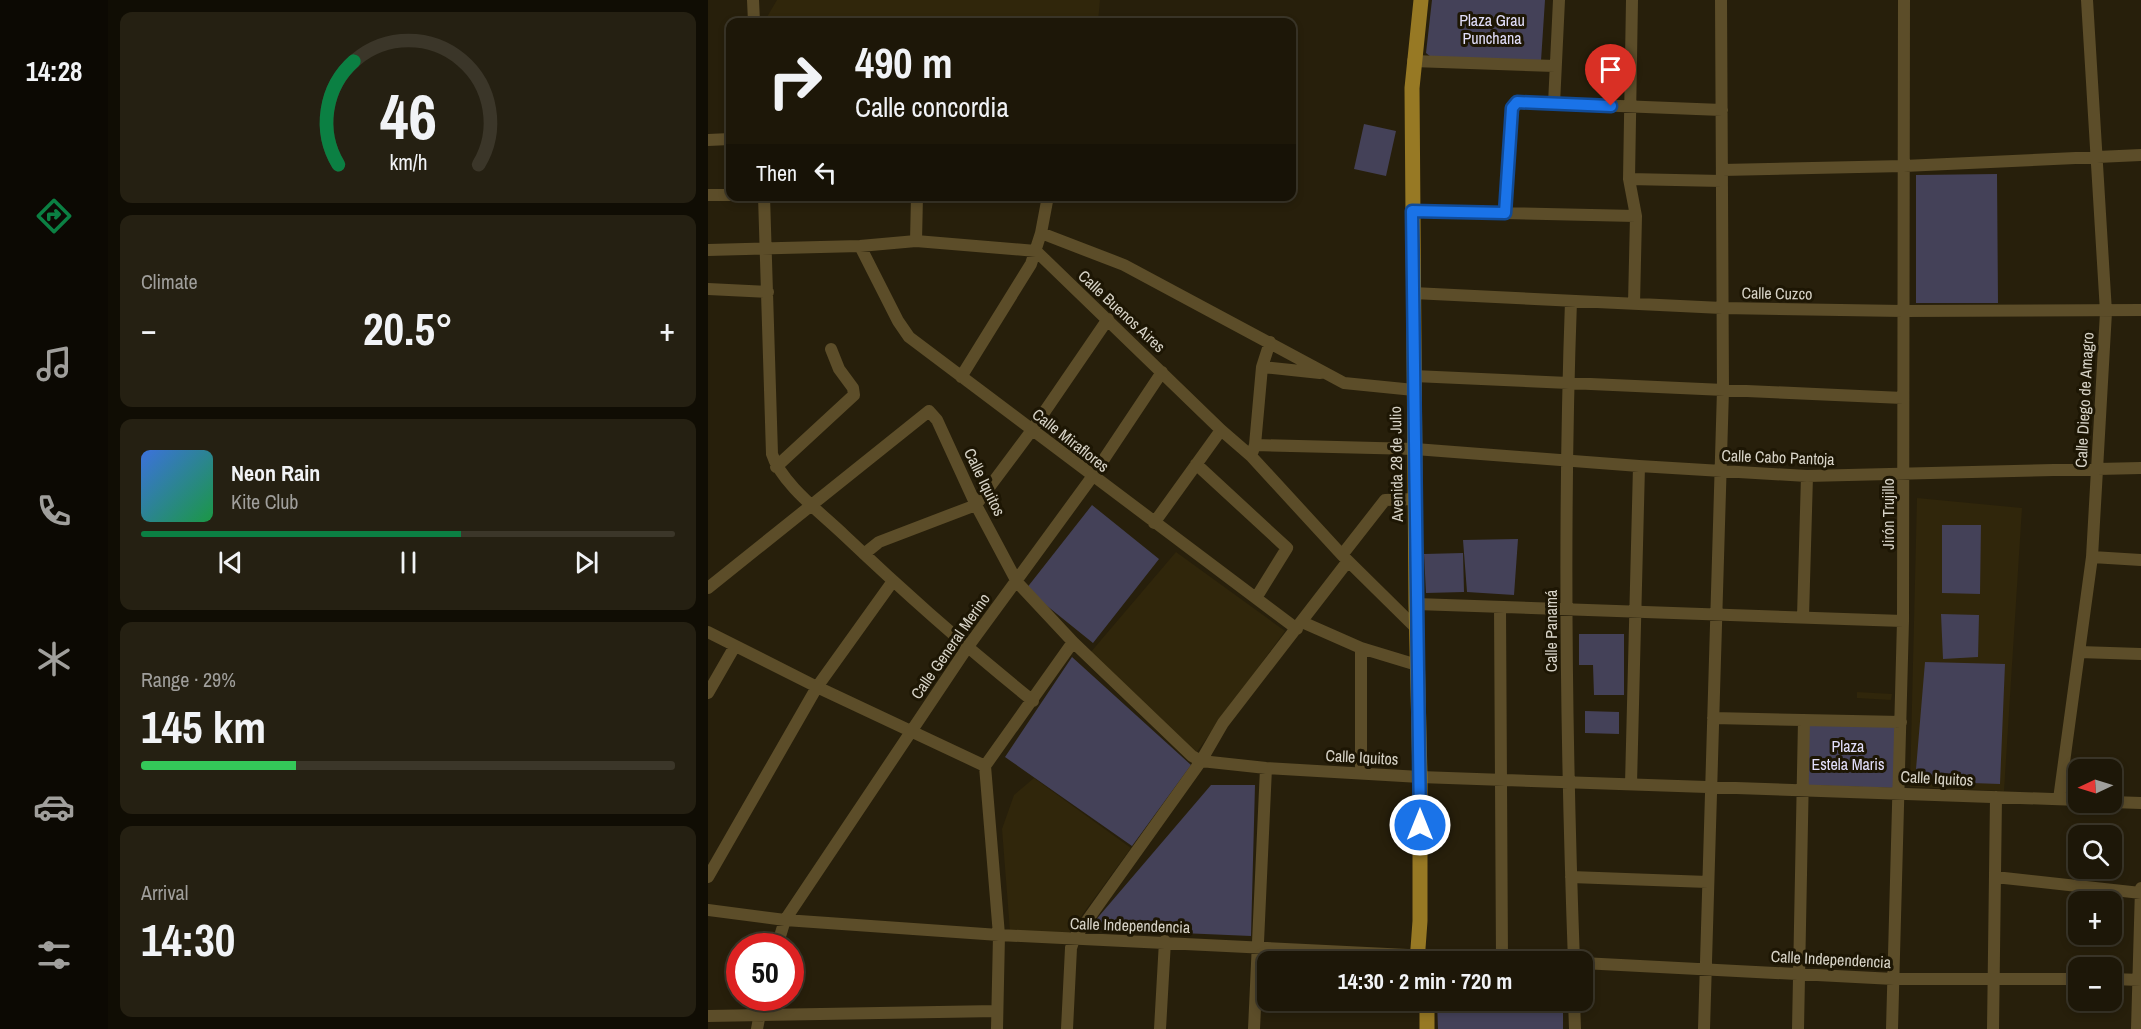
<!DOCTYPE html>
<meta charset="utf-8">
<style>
body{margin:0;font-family:"Archivo Narrow",sans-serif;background:#252012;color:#f1f3f6;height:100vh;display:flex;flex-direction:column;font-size:22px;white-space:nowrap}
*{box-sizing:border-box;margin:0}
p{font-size:20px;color:#a09f9c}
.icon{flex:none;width:33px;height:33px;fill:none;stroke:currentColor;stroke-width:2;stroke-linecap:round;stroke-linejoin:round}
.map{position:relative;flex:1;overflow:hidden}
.details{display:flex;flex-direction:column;gap:12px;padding:12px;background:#100d04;width:600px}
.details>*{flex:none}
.banner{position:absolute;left:18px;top:18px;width:570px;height:183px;border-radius:12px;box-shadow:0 3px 9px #0003,0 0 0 2px #3b3629;background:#1d1708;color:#f1f3f6;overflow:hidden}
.needle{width:39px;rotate:266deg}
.buttons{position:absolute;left:1360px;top:759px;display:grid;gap:12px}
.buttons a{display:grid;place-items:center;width:54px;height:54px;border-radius:12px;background:#1d1708;box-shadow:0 3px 9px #0003,0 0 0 2px #3b3629;font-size:30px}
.speed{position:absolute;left:18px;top:933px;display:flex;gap:12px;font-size:30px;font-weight:700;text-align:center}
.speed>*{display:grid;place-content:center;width:78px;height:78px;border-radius:50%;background:#1d1708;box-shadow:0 3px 9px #0003,0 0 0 2px #3b3629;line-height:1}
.speed .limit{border:9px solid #d22;background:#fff;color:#111}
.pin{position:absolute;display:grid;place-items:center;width:51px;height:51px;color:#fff;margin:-62px -26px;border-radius:50% 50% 50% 0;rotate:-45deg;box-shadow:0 0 6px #0007}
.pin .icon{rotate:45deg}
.me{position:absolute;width:66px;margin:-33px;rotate:0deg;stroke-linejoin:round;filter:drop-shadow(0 0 4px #0008)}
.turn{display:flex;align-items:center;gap:21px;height:126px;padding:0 30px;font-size:27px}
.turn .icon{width:78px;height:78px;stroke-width:2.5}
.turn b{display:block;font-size:42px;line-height:51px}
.then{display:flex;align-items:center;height:57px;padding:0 30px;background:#0003;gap:12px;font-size:22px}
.big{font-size:45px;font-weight:700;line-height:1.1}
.details .tile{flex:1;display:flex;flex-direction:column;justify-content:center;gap:9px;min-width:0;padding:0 21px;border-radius:12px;background:#252012}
.details .dial{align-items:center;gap:0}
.dial svg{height:156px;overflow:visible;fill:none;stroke:#3b3629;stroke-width:7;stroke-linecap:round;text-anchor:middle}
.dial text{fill:#f1f3f6;stroke:none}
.song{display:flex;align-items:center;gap:18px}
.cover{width:72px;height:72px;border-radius:9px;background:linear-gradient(135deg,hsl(220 70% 55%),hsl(140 70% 35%))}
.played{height:6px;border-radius:3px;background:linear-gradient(90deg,#0b8043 60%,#3b3629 60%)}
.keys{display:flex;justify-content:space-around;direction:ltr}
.heat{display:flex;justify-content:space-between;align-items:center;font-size:33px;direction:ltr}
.charge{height:9px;border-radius:4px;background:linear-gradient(90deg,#34c759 29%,#3b3629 0)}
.trip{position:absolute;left:549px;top:951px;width:336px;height:60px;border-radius:12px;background:#1d1708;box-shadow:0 3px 9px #0003,0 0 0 2px #3b3629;font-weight:700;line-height:60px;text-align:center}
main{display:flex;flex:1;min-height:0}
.dock{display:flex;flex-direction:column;width:108px;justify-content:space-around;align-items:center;background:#0c0903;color:#a09f9c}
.dock .icon{width:42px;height:42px}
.dock .current{color:#0b8043}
.dock b{font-size:27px;color:#f1f3f6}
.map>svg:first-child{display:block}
.built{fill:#30260b}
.green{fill:#444158}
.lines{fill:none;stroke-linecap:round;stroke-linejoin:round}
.minor{stroke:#5c4d29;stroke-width:12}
.major{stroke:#977924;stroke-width:15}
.route-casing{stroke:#114b97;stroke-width:15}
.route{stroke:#1a73e8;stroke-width:10}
.labels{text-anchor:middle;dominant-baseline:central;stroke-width:6;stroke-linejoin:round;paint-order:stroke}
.park-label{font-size:16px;fill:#e2dffb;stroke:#1d1604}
.street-label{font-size:16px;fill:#d7d3c7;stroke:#1d1604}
</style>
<main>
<nav class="dock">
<b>14:28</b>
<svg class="icon current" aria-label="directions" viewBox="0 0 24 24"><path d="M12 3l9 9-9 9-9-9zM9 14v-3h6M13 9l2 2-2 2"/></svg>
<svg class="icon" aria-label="music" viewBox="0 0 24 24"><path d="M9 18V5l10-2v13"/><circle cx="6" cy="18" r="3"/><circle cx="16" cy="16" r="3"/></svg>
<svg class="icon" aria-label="phone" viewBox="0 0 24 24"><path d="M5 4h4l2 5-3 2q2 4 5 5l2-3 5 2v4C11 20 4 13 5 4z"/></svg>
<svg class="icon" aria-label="climate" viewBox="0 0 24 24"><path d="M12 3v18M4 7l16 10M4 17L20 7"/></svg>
<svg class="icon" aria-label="car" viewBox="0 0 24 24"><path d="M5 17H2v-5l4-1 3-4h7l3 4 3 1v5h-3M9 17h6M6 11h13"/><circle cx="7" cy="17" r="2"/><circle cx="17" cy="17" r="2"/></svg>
<svg class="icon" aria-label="filters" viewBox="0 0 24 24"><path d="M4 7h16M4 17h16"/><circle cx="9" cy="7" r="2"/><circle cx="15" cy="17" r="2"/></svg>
</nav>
<section class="details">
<div class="tile dial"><svg viewBox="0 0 100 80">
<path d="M14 69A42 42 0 1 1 86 69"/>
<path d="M14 69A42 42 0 0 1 22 16" stroke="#0b8043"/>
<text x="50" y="56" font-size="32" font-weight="700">46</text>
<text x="50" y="72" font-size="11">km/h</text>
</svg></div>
<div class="tile"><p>Climate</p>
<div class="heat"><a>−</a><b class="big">20.5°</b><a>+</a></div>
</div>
<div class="tile">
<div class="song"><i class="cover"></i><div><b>Neon Rain</b><p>Kite Club</p></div></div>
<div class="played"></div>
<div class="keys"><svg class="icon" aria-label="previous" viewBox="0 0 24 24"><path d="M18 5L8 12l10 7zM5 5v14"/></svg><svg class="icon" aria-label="pause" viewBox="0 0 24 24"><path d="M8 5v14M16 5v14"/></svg><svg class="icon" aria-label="next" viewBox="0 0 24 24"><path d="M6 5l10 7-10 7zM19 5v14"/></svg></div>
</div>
<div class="tile"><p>Range · 29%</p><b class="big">145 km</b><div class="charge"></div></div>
<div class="tile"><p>Arrival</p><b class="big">14:30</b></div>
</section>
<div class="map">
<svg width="1433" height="1029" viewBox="0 0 1433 1029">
<rect width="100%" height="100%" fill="#271f0b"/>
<path class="built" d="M69,0H392L390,22H56Z
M1209,498L1314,508L1296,791L1202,787Z
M468,552L577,631L488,753L382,653Z
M1149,692L1184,694L1183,700L1149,698Z
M326,778L423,848L358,937L302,931L294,829L306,795Z"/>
<path class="green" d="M724,0H837L833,61L723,57L718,53Z
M656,124L688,131L678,176L646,169Z
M1289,174L1290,303H1208V175Z
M384,505L451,559L385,643L318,589Z
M1234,525H1273L1272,594L1234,593Z
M810,539L806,595L759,592L755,540Z
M755,553L756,592L718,593L716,554Z
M1233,614L1271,615L1270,657L1235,659Z
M871,634H916V695H886L885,665H871Z
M364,657L483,765L424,846L297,757Z
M1217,662L1297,664L1292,784L1207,781Z
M877,711L911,712V734L877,733Z
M1093,723L1188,726L1186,788L1095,785Z
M503,785H547L543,936L380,929Z
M729,1001H855V1029H730Z"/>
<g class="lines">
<path class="minor" d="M45,0L46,22
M924,0L921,179L928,216L926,304
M705,61L847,66
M846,104L851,0
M0,140L22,139
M1014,170L1196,166L1433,155
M921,179L1014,181
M0,195H22
M56,196L64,454C73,483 113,513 136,535C197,593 259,648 325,701
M704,211L928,216
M797,213L804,108L809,102L1014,110
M333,233L416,265L636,383L706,390
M208,241L209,196
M152,246L190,321L201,337L589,629
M0,250L152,246L208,241L328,251L513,430L543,456L634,555L708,628
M0,289L60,292
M705,293L1014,308L1195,311L1433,310
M863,301C855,521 858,742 866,962
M554,367L612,373
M706,376L1195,398
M253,377L323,264L333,233L340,196
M547,445L554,367L562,342
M543,456L547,445L707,449L931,466L1099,476L1433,468
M488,464L579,548L548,598
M68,467L146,395L145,388L131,369L123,349
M446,523L513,430
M156,554L171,542L268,505L324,430L400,319
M634,555L677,500L707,499
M1384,557L1433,560
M0,588L221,411L229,420L268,505L309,582L365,642L484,756L493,761L558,768L712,777L1371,800
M708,604L1195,621
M792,607L794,959
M1095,617L1099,476
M594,622L653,648L709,665
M0,632L109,687L277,766
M1371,652L1433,654
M0,693L27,646
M1005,718L1193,722
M653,773V648
M923,784L931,466
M1351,799L1384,557L1398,312L1379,0
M1404,802L1433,803
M0,877L109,687L185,581
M863,877L1000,882
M1287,877L1433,893
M0,910L77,920L291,935L844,962
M69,946L77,920L259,648L384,477L454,372
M874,963L1186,979H1371
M1404,979L1433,980
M866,1000L867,1029
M0,1016L289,1011
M49,1029L55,998
M289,1029L291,935L277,766L365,642
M359,1029L363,948L366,939L493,761L515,723L640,561
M452,1029L457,941
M546,1029L558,768
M996,1029L1015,390L1013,0
M1090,1029L1096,720
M1184,1029L1195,621L1196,0
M1285,1029L1288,797
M1429,1029L1433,888"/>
<path class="major" d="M709,962L712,921V777L708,604L704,88L713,0
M719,1000V1029"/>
</g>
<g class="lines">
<g class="route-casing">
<path id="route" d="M712,825L704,211L797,213L804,108L809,102L903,106"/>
</g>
<use href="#route" class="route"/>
</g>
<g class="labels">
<g class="park-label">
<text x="784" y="20">Plaza Grau<tspan x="784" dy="18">Punchana</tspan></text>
<text x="1140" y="746">Plaza<tspan x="1140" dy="18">Estela Maris</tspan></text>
</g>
<g class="street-label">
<text transform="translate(1069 293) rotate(1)">Calle Cuzco</text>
<text transform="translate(414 311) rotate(43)">Calle Buenos Aires</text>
<text transform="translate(1376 400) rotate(-87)">Calle Diego de Amagro</text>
<text transform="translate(363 440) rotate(38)">Calle Miraflores</text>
<text transform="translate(1070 457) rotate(2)">Calle Cabo Pantoja</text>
<text transform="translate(688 464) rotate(-91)">Avenida 28 de Julio</text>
<text transform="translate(277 482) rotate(64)">Calle Iquitos</text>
<text transform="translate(1180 514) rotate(-90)">Jirón Trujillo</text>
<text transform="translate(843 631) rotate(-90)">Calle Panamá</text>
<text transform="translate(242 646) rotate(-55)">Calle General Merino</text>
<text transform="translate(654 757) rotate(3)">Calle Iquitos</text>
<text transform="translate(1229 778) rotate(3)">Calle Iquitos</text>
<text transform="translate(422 925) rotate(2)">Calle Independencia</text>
<text transform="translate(1123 959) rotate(3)">Calle Independencia</text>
</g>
</g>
</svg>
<div class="buttons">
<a><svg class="needle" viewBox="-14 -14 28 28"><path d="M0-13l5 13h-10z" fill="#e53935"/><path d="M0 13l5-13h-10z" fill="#a09f9c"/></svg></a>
<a><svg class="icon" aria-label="search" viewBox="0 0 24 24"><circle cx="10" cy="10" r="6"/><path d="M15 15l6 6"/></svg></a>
<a>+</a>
<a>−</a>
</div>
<div class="speed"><div class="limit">50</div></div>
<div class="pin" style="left:903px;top:106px;background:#d93025"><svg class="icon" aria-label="arrive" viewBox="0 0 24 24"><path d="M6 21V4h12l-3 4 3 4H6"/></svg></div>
<svg class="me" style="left:712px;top:825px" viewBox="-20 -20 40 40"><circle r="17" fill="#1a73e8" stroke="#fff" stroke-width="3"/><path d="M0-11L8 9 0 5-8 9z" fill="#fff"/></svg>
<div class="trip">14:30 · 2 min · 720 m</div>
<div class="banner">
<div class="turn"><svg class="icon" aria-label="right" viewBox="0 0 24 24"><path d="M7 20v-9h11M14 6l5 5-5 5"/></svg><div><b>490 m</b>Calle concordia</div></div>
<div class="then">Then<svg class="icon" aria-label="left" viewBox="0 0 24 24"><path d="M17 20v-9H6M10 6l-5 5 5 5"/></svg></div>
</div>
</div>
</main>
